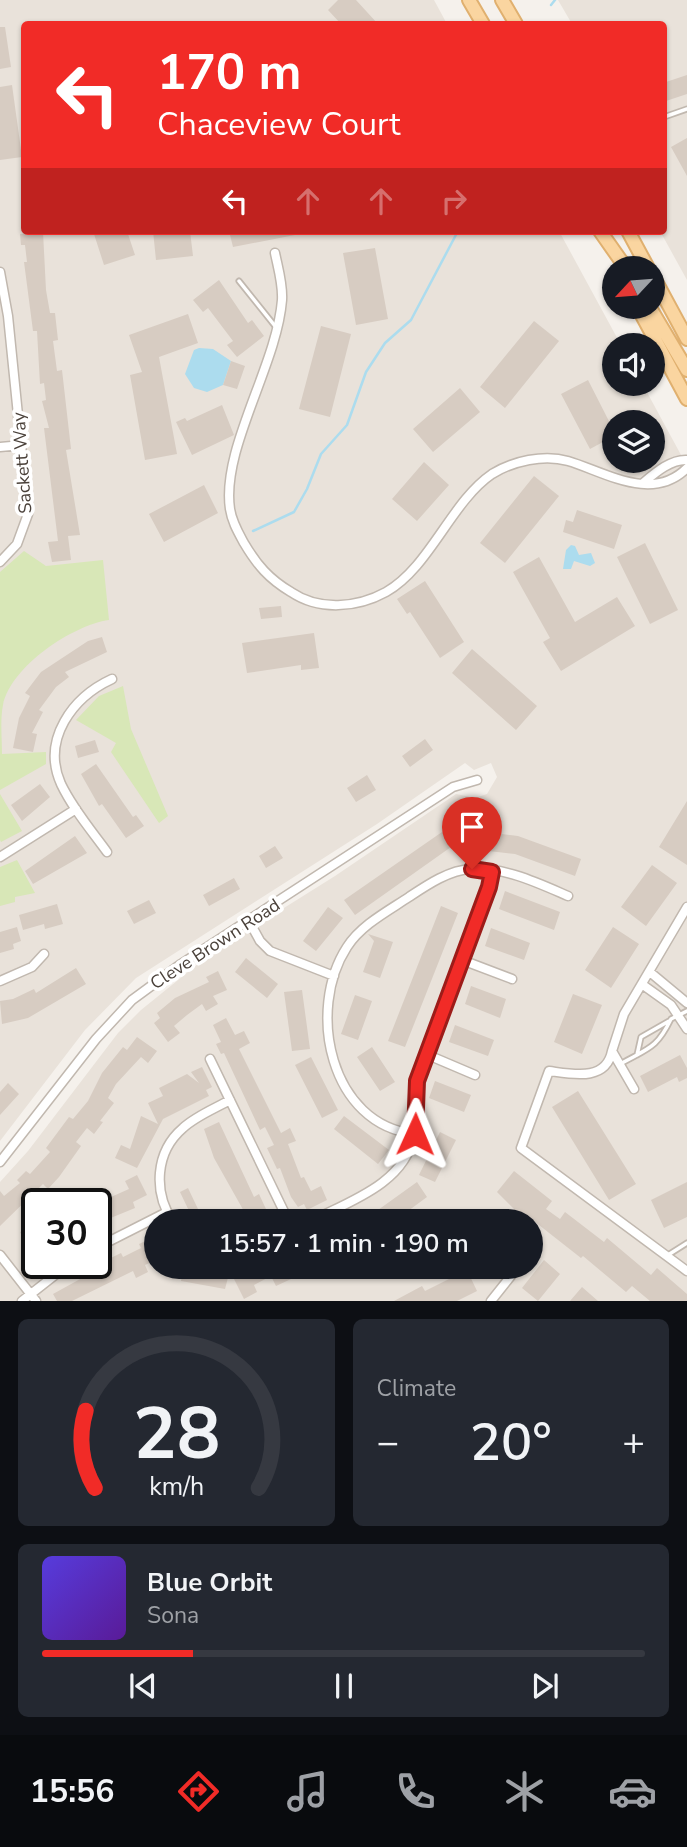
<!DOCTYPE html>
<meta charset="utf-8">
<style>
body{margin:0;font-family:"Nunito Sans",sans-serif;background:#242831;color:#f1f3f6;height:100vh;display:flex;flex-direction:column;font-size:26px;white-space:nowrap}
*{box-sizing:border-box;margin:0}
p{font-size:23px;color:#9ea1a6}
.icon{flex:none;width:38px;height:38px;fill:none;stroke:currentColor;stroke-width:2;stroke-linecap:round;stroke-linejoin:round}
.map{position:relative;height:1301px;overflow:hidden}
.sheet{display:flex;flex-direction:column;gap:18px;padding:18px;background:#0d0f14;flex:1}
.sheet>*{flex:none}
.banner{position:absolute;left:21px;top:21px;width:646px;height:214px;border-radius:7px;box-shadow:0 2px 5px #0004;background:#f12b27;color:#fff;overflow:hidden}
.needle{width:46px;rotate:244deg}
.buttons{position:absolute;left:602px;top:256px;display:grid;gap:14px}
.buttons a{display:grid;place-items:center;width:63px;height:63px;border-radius:50%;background:#171b24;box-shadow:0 2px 5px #0004;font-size:35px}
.speed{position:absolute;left:21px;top:1188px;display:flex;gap:14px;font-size:35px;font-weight:700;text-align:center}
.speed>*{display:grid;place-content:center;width:91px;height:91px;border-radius:50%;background:#171b24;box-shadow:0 2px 5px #0004;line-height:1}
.speed .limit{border:4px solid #111;border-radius:10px;background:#fff;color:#111}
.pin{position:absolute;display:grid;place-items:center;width:60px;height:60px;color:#fff;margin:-72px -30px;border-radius:50% 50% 50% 0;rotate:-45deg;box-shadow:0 0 7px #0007}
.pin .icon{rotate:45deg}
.me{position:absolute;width:77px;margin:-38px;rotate:1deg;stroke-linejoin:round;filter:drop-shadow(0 0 5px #0008)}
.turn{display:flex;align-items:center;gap:24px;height:147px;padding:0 21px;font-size:32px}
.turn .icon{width:91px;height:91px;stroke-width:2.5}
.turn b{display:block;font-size:49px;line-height:60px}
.lanes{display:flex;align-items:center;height:66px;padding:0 21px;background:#0003;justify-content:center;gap:35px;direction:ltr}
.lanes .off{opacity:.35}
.big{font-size:52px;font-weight:600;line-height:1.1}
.sheet .tile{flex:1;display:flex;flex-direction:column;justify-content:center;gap:10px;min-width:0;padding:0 24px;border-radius:10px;background:#242831}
.sheet .dial{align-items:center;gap:0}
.dial svg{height:182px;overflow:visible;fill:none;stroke:#363941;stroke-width:7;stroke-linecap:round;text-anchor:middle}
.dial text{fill:#f1f3f6;stroke:none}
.song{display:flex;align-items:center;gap:21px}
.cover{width:84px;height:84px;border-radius:10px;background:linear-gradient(135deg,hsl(250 70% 55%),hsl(270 70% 35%))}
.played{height:7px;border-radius:4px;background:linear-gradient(90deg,#f12b27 25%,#363941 25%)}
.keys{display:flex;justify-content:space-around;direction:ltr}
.heat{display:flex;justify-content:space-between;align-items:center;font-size:38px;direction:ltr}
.sheet .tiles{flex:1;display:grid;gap:18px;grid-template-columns:1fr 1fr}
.tile:last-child{grid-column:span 2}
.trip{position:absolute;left:144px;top:1209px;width:399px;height:70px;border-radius:35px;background:#171b24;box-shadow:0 2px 5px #0004;font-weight:600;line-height:70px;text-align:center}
.tab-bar{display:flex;height:112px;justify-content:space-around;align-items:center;background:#090b0e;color:#9ea1a6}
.tab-bar .icon{width:49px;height:49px}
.tab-bar .on{color:#f12b27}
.tab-bar b{font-size:32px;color:#f1f3f6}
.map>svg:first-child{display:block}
.residential{fill:#e9e2da;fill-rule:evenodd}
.green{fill:#d8e7b7}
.water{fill:#acdcee}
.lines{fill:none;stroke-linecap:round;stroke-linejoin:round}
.stream{stroke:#acdcee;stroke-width:2.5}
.building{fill:#d7ccc2}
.lane-casing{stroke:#c1b8af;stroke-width:7}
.street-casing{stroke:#c1b8af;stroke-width:11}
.primary-casing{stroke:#e0b06f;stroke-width:16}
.lane{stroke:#fff;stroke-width:3.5}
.street{stroke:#fff;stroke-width:8}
.primary{stroke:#fad5a0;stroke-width:12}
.route-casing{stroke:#9d1c19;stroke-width:18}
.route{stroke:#f12b27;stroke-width:12}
.labels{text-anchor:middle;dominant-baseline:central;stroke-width:7;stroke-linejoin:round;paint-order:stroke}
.street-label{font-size:18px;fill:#4a413a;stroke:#fff}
</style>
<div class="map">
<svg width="687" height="1301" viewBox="0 0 687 1301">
<rect width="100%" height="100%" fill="#f5f1ec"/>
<path class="residential" d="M0,0H434L447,24H24V231H559L621,345H614V383H642L687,466V1301H0V1182L28,1151L118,1033L141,1010L209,955L335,876L456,794L475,798L487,794L497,777L491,763L474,770L465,763L377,824L136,978L85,1030L0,1141ZM614,422H653V460H614ZM37,1204H96V1264H37ZM156,1222H530V1267H156Z
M558,0H687V280L660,231H663V24H572Z"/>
<path class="green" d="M24,551L46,566L103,560L109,620C73,625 11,666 3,705C0,720 2,739 2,754L46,752V764L0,790V572Z
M123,686L131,729L168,816L159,823L111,752L116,743L76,720L99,696Z
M0,794L22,831L1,842L0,840Z
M17,860L35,893L15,897V902L0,906V867Z"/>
<path class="water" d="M199,348L213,349L231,361L223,385L207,392L194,388L185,374L194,350Z
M571,545L575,546L579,555L591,553L595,563L590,566L574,561L571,569H563L566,550Z"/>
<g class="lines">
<path class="stream" d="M551,5L555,0
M253,531L294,512L307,489L321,454L347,425L366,372L385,343L411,320L458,231"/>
</g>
<path class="building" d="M338,0H356L378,24H341L328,10Z
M0,27H5L11,67L0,69Z
M687,75V94L663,102V83Z
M12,85L22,157L0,160V87Z
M687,138V176L671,147Z
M93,231H127L135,255L104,265Z
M153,231H190L193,256L156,260Z
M229,231H295V235L233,247Z
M43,232L46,290L50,313H55L58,340L53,341L57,371L62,370L71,449L66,450L80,535L68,536L71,560L52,562L48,542L58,541L44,428H49L42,401L46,400L44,383L40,384L37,331H33L24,262H27L25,245H21L20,234Z
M375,248L388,319L356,325L343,253Z
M219,280L248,323L252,320L264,336L237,357L227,345L233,341L208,308L203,312L193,300Z
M188,314L198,343L159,357L177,454L145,460L130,375L142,372L129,335Z
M534,321L559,341L505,408L480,387Z
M321,326L351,334L330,417L299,409Z
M231,361L245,366L237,389L223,385Z
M588,380L614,431V436L590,449L561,394Z
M460,388L480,412L433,452L413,429Z
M222,405L234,435L192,455L176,422L185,418L187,421Z
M424,462L449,485L417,521L392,499Z
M534,476L559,496L505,563L480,543Z
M204,485L218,513L164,542L149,514Z
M577,510L622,525L614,549L563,532L566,520L573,522Z
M645,543L678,610L650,624L617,557Z
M539,557L575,622L617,597L635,626L561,671L543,642L550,638L513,572Z
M425,581L464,642L440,658L410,612L407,614L397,599Z
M281,606L282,617L261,619L259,608Z
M314,633L319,668L301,670V665L247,673L242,643Z
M102,637L107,652L65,672L69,677L56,687L39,710L43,712L32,733L37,734L33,752L13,748L19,718L30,696L25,693L41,672L88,641Z
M472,649L537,706L516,730L452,673Z
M425,739L433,750L410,767L402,756Z
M95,740L99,752L78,758L75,746Z
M96,764L133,817L136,815L144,826L126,838L102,804L99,806L81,774Z
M367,775L376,790L356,802L347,788Z
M40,784L50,797L22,821L11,805Z
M687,801V865L659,847Z
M457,829L518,836L581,859L575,876L515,854L455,847Z
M442,832L451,847L355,915L344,900Z
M75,836L87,853L33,884L25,871Z
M275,846L283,858L266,868L259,856Z
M652,865L677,883L646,926L621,907Z
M234,878L240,889L209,906L203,895Z
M505,891L560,912L554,930L499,909Z
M149,900L156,913L134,924L127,911Z
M57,904L63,924L45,929L44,924L23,930L19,915Z
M441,906L458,913L405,1047L388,1041Z
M328,907L343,918L316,951L303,941Z
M17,927L21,941L13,944L14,949L0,953V932Z
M613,927L639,944L611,988L585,970Z
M491,928L530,943L524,960L485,946Z
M368,934L393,942L380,978L363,972L374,941Z
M246,958L278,984L267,998L235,972Z
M76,968L86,984L28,1018L2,1024L0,1001L13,999L34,989L36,993Z
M218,971L227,990L213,996L218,1004L206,1011L202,1004L187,1015L174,1026L180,1033L168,1042L154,1023L160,1018L157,1013L175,998L209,982L206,977Z
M471,986L506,999L500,1018L465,1004Z
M302,990L310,1049L292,1051L284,992Z
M573,994L602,1005L582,1054L554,1042Z
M355,995L372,1001L358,1040L341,1034Z
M226,1018L235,1035L244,1031L250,1043L239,1049L281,1133L290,1128L296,1141L288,1144L301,1178L304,1177L311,1191L321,1186L327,1200L307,1210L304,1204L298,1207L291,1197L280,1168L277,1169L267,1148L274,1145L265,1127L260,1130L224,1053L221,1054L216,1044L221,1042L213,1025Z
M455,1025L494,1040L488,1056L449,1042Z
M137,1037L157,1051L148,1063L141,1057L116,1084L108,1098L114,1103L100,1121L103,1122L94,1134L87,1128L76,1142L81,1146L59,1177L48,1189L43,1184L0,1226V1191L4,1196L20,1183L17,1180L26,1171L30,1174L50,1152L46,1148L69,1117L73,1119L88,1101L102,1073L123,1047L127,1050Z
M372,1047L395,1082L380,1091L357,1057Z
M680,1055L687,1068V1078L679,1082L677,1077L648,1092L640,1076Z
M311,1057L338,1110L322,1118L295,1065Z
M202,1067L212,1087L206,1090L209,1096L163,1119L137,1168L115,1158L121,1145L130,1149L141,1116L158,1124L148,1103L163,1096L159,1088L187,1074L199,1083L191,1072Z
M435,1081L471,1095L464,1112L429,1098Z
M8,1083L19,1094L0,1115V1092Z
M578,1091L636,1184L609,1200L552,1107Z
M344,1116L389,1150L378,1164L334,1129Z
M219,1122L254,1197L259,1194L272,1222H250L214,1158L204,1129Z
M440,1132L456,1140L435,1182L419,1175Z
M514,1171L552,1201L546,1209L560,1219L565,1212L604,1242L607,1238L651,1275L657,1268L687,1294V1301H650L632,1286L626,1292L583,1256L581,1258L525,1214L522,1217L497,1192Z
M137,1175L147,1195L133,1202L135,1208L96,1224V1204H79L107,1190L111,1197L129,1189L125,1181Z
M417,1182L427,1197L393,1222H386L378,1210Z
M687,1182V1217L664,1228L651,1200Z
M188,1188L198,1209L190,1213L180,1192Z
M33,1226L37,1234V1267L20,1232Z
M156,1236V1260L145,1265L148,1272L136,1278L133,1271L72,1301H57L53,1294L82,1278L80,1273L121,1253L123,1257L141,1248L139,1244Z
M544,1260L560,1274L538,1301L522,1288Z
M184,1267L230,1270L225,1289L181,1281Z
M243,1267L247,1270L253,1267H301L304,1273L276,1286L271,1276L254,1285L257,1292L244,1299L231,1273Z
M467,1270L477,1291L457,1301H394L422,1286L425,1291Z
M582,1287L598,1301H570Z"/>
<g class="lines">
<g class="lane-casing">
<path id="lane" d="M664,117L687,109
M239,281L275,326
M637,1055L641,1037L669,1021
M622,1063C649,1048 657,1048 671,1019L687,1011
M668,1255L687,1243"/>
</g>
<g class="street-casing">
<path id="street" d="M275,253C278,268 283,284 282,300C277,365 221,449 230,509C232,522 238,532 244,543C257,565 269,579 291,592C319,611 357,608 386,592C430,567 451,502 492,474C513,461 544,454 568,461C605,472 652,503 687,468
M0,272L8,316L28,514L17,544L0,562
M0,447L22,445
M643,483C655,473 671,459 687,460
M107,852C91,830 73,809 61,784C41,739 73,697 112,679
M0,857L76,809
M249,921L260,941L270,951L334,976
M462,960L512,979
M651,973L687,1003
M0,981L32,967L44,954
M643,985L671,1005L687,1029
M612,1051C606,1082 572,1074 549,1071L521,1148L687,1271
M428,1055L475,1075
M210,1059L289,1222
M634,1089L612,1051L624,1014L687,907
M415,1134C330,1125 306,1010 347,947C361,925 388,911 409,897C427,885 449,870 471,869C505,867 538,883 568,896
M0,1162L96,1039L132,1000L181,964L453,787L477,780
M173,1222C153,1192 155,1152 183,1128C196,1116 214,1109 230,1100
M309,1222C348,1202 405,1184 414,1135C418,1117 413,1099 417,1081L490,887L492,872
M96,1248L167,1212
M530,1251L536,1244
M0,1255L36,1301
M22,1301L69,1264
M491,1301L518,1267"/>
</g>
<g class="primary-casing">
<path id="primary" d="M469,0L483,24
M502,0L516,24
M600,231L626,268
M628,231L648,268
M653,276L687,339
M637,306L687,399
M649,306L687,370"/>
</g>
<use href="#lane" class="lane"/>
<use href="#street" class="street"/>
<use href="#primary" class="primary"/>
</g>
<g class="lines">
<g class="route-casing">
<path id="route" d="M415,1134L417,1081L489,887L492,872L472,869"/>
</g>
<use href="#route" class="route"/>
</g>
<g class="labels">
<g class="street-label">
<text transform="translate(22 463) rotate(-94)">Sackett Way</text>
<text transform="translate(215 944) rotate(-33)">Cleve Brown Road</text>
</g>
</g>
</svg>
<div class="buttons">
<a><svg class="needle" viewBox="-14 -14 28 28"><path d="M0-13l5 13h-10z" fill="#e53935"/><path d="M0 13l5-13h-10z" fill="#9ea1a6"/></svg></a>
<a><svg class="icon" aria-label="sound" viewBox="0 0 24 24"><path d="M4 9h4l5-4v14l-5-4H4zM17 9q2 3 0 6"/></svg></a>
<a><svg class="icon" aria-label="layers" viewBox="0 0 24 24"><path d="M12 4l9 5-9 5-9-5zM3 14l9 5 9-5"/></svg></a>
</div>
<div class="speed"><div class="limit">30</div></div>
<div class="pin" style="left:472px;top:869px;background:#d93025"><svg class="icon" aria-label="arrive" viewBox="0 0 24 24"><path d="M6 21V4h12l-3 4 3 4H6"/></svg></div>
<svg class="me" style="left:415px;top:1134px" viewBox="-20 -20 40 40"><path d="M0-17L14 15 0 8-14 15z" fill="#f12b27" stroke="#fff" stroke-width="4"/></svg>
<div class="trip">15:57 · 1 min · 190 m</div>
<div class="banner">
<div class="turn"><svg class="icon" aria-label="left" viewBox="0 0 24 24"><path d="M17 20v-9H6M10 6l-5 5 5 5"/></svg><div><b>170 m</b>Chaceview Court</div></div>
<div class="lanes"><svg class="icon" aria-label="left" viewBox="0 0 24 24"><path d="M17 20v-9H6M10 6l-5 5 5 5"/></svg><svg class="icon off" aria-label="ahead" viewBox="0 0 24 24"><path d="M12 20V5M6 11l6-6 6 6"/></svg><svg class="icon off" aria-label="ahead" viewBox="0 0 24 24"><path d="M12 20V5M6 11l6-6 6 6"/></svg><svg class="icon off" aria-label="right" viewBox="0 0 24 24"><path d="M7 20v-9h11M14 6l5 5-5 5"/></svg></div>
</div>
</div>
<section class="sheet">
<div class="tiles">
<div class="tile dial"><svg viewBox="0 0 100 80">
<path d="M14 69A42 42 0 1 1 86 69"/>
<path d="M14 69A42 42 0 0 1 10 35" stroke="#f12b27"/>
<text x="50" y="56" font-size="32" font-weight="700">28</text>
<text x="50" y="72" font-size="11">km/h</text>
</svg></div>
<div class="tile"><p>Climate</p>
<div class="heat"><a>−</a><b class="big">20°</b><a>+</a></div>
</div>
<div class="tile">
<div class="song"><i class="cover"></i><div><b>Blue Orbit</b><p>Sona</p></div></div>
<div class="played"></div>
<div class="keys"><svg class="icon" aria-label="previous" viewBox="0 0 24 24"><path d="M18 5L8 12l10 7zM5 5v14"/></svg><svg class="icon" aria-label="pause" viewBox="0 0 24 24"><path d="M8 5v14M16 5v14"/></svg><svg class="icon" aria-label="next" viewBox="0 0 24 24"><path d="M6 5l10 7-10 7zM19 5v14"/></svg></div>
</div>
</div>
</section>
<nav class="tab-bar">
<b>15:56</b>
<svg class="icon on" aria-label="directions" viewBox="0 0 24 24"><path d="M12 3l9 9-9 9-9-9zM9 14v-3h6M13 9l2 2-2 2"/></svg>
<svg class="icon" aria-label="music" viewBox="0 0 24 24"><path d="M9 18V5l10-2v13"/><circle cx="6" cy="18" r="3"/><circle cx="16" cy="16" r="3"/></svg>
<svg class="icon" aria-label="phone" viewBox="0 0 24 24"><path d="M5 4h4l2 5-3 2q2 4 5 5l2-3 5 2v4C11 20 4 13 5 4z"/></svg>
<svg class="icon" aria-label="climate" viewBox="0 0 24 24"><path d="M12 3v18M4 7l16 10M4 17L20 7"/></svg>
<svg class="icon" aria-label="car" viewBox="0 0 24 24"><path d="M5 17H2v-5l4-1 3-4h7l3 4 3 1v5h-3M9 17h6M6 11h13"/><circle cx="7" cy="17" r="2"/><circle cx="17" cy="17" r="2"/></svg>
</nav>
